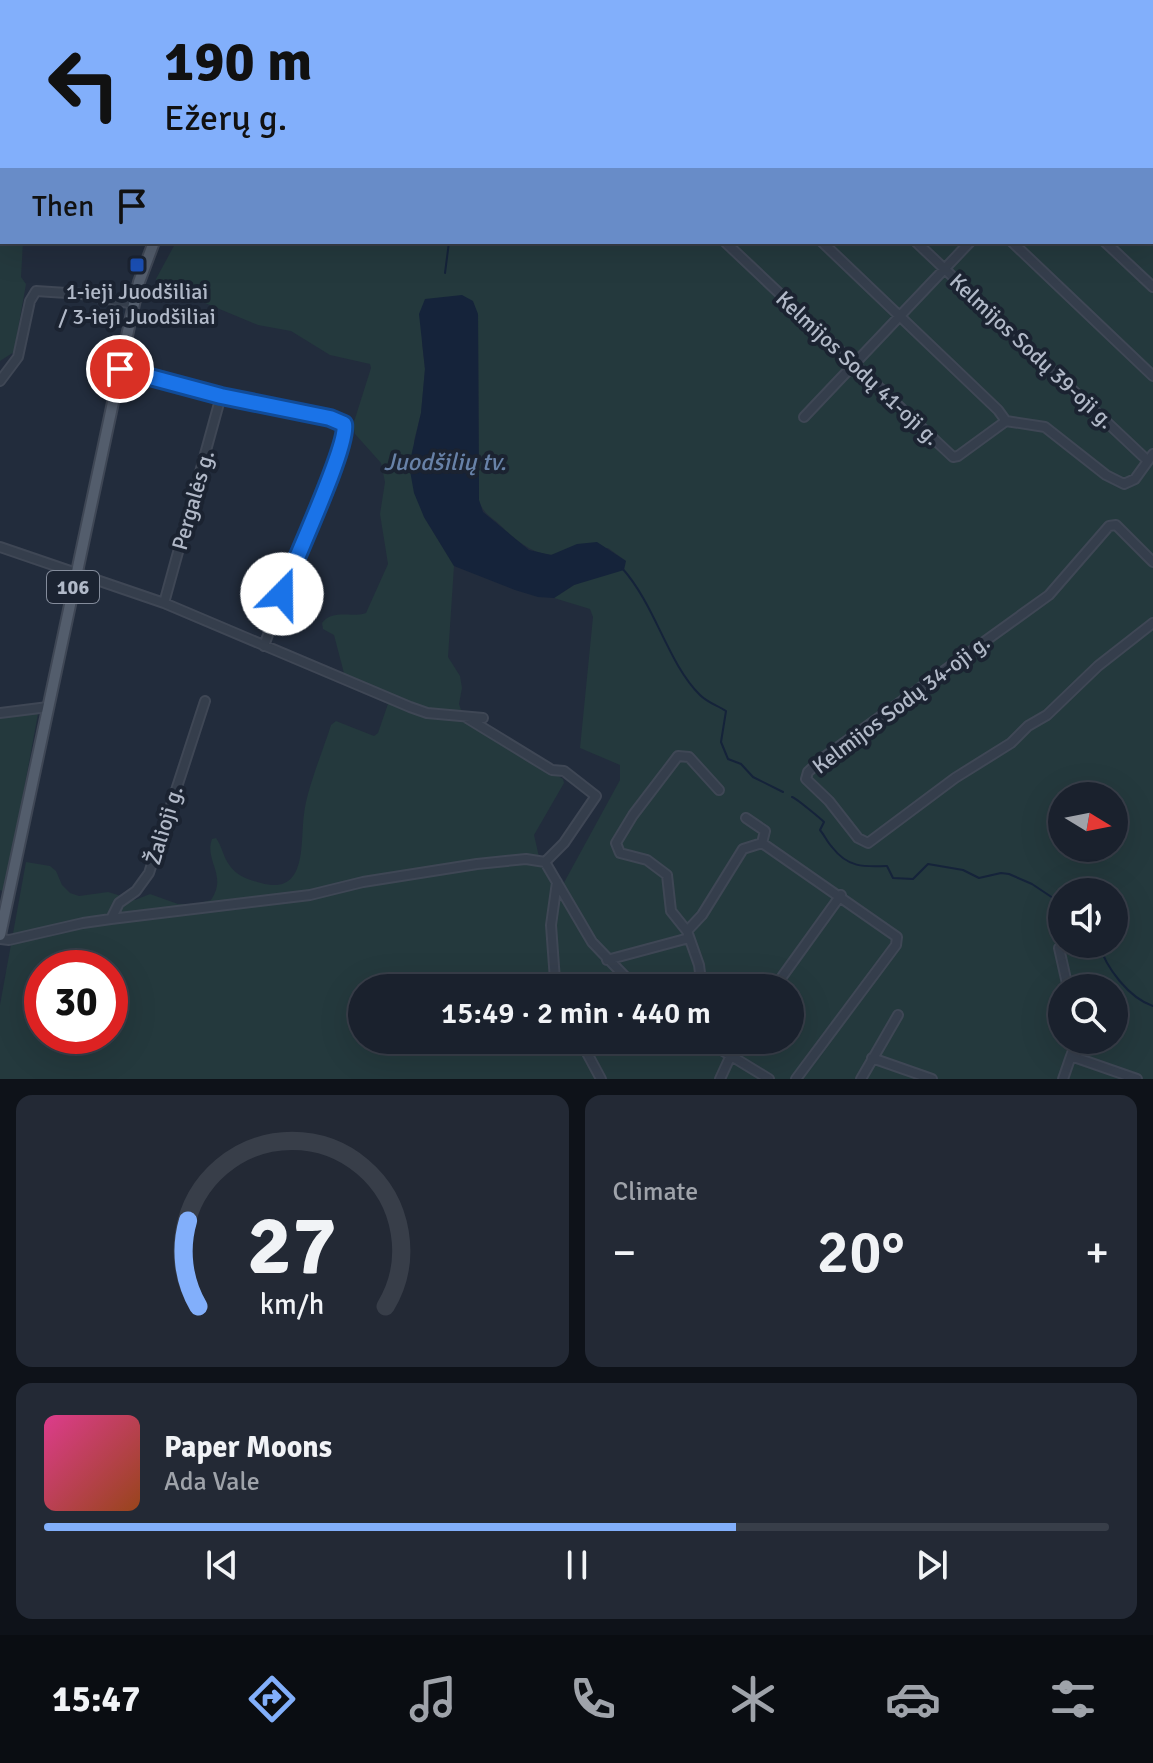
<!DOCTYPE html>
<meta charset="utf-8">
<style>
body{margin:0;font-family:Signika,sans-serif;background:#232935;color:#f1f3f6;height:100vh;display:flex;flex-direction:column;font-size:30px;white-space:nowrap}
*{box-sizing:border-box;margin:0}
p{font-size:26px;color:#9fa3aa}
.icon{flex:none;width:44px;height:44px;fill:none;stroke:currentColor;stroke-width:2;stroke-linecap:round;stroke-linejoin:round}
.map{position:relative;height:1079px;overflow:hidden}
.sheet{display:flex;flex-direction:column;gap:16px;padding:16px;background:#0e1219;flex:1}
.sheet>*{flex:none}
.top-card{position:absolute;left:0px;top:0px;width:1154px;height:244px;box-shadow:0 8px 32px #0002,0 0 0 2px #383e49;background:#82affb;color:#111;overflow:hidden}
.needle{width:52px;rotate:100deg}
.tools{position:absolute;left:1048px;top:782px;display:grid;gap:16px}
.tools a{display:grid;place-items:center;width:80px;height:80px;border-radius:50%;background:#1a212d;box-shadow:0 8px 32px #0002,0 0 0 2px #383e49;font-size:40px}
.speed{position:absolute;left:24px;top:950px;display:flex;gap:16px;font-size:40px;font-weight:700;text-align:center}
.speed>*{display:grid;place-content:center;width:104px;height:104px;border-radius:50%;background:#1a212d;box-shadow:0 8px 32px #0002,0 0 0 2px #383e49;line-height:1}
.speed .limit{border:12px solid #d22;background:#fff;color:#111}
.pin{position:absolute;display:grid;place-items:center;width:68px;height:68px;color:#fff;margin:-34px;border:4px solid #fff;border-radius:50%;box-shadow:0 2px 8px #0007}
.me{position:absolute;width:88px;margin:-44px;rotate:22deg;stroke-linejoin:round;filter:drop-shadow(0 0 6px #0008)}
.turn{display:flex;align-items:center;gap:28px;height:168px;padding:0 32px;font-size:36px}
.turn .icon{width:104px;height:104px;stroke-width:2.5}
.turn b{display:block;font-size:56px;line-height:68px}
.then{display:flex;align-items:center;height:76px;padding:0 32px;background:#0003;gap:16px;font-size:30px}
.big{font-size:60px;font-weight:600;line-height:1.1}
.sheet .widget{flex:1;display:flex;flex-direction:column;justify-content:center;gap:12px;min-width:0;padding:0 28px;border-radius:16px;background:#232935}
.sheet .dial{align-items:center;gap:0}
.dial svg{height:208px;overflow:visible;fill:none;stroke:#383e49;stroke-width:7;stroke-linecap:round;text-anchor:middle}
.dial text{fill:#f1f3f6;stroke:none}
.song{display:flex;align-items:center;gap:24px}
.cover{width:96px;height:96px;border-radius:12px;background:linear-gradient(135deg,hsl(330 70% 55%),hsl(20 70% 35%))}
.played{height:8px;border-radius:4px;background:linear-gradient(90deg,#82affb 65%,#383e49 65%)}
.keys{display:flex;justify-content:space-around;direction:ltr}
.heat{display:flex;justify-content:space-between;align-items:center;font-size:44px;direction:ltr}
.sheet .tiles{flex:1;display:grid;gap:16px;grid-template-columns:1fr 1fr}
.widget:last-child{grid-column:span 2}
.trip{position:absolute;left:348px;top:974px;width:456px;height:80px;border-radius:40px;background:#1a212d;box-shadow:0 8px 32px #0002,0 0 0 2px #383e49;font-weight:600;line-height:80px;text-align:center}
.menu{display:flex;height:128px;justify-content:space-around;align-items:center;background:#0a0d12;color:#9fa3aa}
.menu .icon{width:56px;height:56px}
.menu .on{color:#82affb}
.menu b{font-size:36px;color:#f1f3f6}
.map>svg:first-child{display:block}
.green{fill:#24393d;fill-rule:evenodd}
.water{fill:#15233a}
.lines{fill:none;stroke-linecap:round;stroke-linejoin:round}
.stream{stroke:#15233a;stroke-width:2}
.minor-casing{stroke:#3f4755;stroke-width:12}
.major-casing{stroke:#3f4755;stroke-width:14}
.minor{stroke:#353e4c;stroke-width:8}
.major{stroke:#535d6c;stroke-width:10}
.route-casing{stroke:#114b97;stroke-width:20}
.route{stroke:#1a73e8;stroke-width:14}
.transit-dot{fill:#1a4fb4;stroke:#1b2331;stroke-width:3}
.labels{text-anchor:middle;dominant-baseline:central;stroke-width:8;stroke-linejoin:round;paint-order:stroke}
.shield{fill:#1b2331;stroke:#848c9b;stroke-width:2}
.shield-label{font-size:20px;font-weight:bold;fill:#b1b9c8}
.poi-label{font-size:22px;fill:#b1b9c8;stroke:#1b2331}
.street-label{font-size:22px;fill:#b1b9c8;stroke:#1b2331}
.water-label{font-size:24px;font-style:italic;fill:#6882a8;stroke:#1b2331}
</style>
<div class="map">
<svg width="1153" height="1079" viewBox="0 0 1153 1079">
<rect width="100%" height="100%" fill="#222c3c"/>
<path class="green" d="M301,0H1153V1079H0V1005L26,862L50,866L56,871L62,885L70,893L79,896L108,892L135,900L150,894L178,904H196L211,900C228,875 204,861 212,839L216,838C222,846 223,857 230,866C237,876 249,880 261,883C308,896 300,843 304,814C307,788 323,751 331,725L336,721L374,736L378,733L391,695L345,677L334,635L323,629L322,623C332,609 351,618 366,613L388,564L380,514L385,482L381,463L355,434L353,425L371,368L370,364L330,355L291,331L258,325L157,283L156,279L176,242H1152V2H300ZM478,314L479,501C484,514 489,515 499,524C542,566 552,555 608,548L626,561L574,585L554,598L590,609L593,617L580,748L620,765V780L560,890L539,857L534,835L564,783L563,779L463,716L459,704L462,688L460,676L448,657L454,566L424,517L414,441L421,413L425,369L422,343ZM1062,796H1114V848H1062ZM1062,892H1114V944H1062ZM42,968H110V1036H42ZM362,988H790V1040H362ZM1062,988H1114V1040H1062Z
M0,116L2,242H23L21,277L26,284L14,352L0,361Z
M25,712L38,714L5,892L0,890V719Z"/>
<path class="water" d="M462,295L473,301L478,314L479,500L483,512L529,550L551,555L577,544L597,542L626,561L624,570L574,585L554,598L538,597L515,590L454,566L424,517L414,493L409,465L421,413L425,369L419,314L425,299Z"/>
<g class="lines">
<path class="stream" d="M500,0L501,2
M445,273L449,242
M622,568C656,606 667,662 700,695C708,703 717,705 726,711L721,742L728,759L741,764L753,777L783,792
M792,797C796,798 821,819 824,822L820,830C825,836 827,842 832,847C848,868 864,867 887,866L893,878L913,879L928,864L963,870L979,878L1001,873L1009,874L1032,884L1062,904
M1099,944C1106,968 1129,998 1153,1006"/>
<g class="minor-casing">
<path id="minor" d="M209,0L210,2
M607,0L608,2
M673,0L675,2
M764,0L766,2
M852,0L854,2
M941,0L943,2
M78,2L79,0
M567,2L577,0
M705,2L707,0
M725,242L953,457L958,456L1006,421L1045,427L1106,475L1124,484L1135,479L1153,454
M822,242L998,410L1006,421
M916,242L1148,461
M1012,242L1153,376
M1105,242L1153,287
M120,369L221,396L336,419L346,427C345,450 330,475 321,496C301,546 282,595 264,646
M0,381L18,357L30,301L36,291L82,294L134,304
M804,417L970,242
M0,547L164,603L410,707L427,713L483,718
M1153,562L1116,525L1109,526L1049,595L824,757L808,772L806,779L829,801L858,838L868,843L955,778L1011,743L1028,726L1047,715L1098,666L1153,623
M164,603L221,396
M0,713L48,707
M467,718L552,770L564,771L596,796L564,843L545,862
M762,843L897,937L896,945L796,1079
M557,882L551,925L555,980L558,988
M111,919L310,895L363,882L477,864L526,859L545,862L592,942L636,988
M687,931L671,911L667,875L647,860L620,853L616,843L633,815L678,756L689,757L719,790
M0,939L9,940L83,923L111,919L119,903L136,891L149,873L205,701
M1059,948L1068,988
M607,960L689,938
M702,988L699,965L687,931L702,915L743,849L762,843L765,831L746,818
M774,988L841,895
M580,1040L601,1079
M705,1040L769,1079
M1077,1040L1071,1056L1137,1079
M872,1058L932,1079
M720,1079L738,1040
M861,1079L898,1015
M1063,1079L1071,1056"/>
</g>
<g class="major-casing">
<path id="major" d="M290,2L291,0
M0,935L130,322L139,282L154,242"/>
</g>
<use href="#minor" class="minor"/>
<use href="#major" class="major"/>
</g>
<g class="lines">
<g class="route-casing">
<path id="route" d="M120,369L221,396L330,418L344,424C350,443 292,566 282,594"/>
</g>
<use href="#route" class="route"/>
</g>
<rect class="transit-dot" x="129" y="257" width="16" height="16" rx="4"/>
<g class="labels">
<rect class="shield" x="47" y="571" width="52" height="32" rx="6"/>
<g class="shield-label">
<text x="73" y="587">106</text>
</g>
<g class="poi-label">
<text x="137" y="291">1-ieji Juodšiliai<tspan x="137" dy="25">/ 3-ieji Juodšiliai</tspan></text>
</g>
<g class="street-label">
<text transform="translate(1032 351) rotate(43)">Kelmijos Sodų 39-oji g.</text>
<text transform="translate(858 368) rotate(43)">Kelmijos Sodų 41-oji g.</text>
<text transform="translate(193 500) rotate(-74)">Pergalės g.</text>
<text transform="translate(901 704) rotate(-37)">Kelmijos Sodų 34-oji g.</text>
<text transform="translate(164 825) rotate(-73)">Žalioji g.</text>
</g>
<g class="water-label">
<text x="445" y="462">Juodšilių tv.</text>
</g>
</g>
</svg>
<div class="tools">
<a><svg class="needle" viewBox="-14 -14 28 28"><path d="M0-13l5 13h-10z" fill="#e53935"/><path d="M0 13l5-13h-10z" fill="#9fa3aa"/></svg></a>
<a><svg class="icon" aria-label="sound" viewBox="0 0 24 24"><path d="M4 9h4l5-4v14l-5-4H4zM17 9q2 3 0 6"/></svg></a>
<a><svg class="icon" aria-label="search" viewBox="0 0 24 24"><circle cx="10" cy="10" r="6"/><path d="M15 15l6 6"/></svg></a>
</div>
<div class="speed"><div class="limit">30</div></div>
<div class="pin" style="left:120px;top:369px;background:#d93025"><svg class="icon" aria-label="arrive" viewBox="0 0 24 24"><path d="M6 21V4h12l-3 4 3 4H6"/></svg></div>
<svg class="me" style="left:282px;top:594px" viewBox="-20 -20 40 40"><circle r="19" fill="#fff"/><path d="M0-13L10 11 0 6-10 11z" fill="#1a73e8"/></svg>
<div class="trip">15:49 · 2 min · 440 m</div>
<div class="top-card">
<div class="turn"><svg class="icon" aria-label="left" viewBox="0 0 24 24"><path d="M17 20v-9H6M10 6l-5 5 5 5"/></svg><div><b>190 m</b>Ežerų g.</div></div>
<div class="then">Then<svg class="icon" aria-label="arrive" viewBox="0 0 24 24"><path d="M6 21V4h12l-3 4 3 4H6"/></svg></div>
</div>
</div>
<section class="sheet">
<div class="tiles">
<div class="widget dial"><svg viewBox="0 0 100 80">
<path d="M14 69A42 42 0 1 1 86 69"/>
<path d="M14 69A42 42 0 0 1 10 36" stroke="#82affb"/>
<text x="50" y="56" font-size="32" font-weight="700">27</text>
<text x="50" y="72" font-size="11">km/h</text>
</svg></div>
<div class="widget"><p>Climate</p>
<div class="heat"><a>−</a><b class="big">20°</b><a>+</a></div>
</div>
<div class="widget">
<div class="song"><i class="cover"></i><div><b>Paper Moons</b><p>Ada Vale</p></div></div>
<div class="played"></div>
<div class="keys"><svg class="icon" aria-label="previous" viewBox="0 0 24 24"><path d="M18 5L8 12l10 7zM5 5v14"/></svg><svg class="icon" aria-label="pause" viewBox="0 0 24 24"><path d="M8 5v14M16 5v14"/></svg><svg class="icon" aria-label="next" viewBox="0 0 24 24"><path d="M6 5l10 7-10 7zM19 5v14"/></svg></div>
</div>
</div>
</section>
<nav class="menu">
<b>15:47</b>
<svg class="icon on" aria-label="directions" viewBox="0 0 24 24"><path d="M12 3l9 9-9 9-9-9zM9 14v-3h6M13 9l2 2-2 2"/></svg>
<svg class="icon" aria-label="music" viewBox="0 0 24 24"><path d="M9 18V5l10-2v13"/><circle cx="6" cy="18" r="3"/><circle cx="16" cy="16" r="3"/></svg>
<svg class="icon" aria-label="phone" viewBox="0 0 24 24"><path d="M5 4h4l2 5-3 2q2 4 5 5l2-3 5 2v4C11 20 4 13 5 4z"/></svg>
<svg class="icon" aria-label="climate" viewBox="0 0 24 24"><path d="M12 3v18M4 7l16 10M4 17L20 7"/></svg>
<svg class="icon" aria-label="car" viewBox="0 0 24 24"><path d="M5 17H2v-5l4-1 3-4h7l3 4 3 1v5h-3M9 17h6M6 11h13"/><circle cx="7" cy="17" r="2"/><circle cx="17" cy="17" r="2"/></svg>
<svg class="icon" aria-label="filters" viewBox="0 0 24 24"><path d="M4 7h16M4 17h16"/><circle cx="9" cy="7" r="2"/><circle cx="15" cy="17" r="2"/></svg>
</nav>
